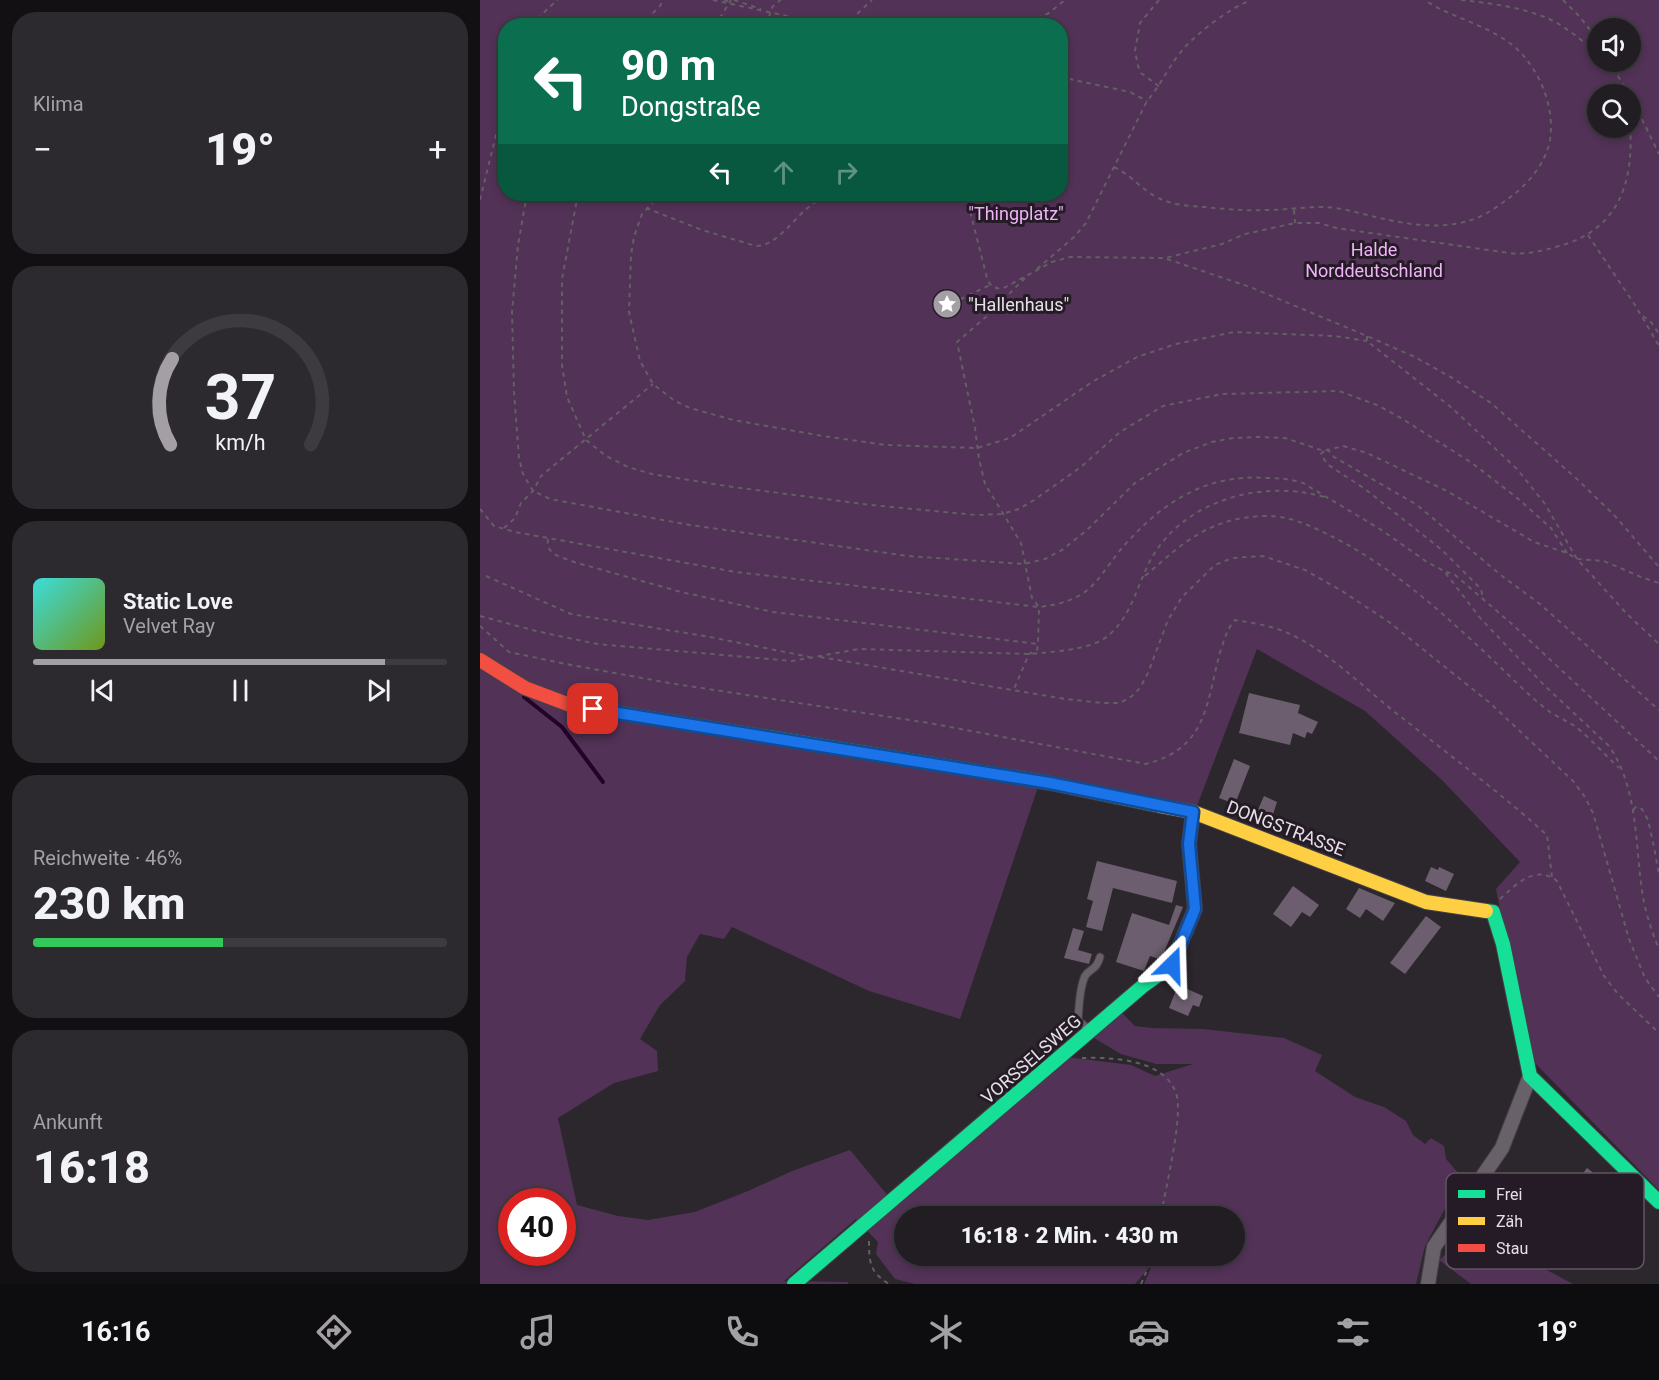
<!DOCTYPE html>
<html lang="de">
<meta charset="utf-8">
<style>
body{margin:0;font-family:Roboto,sans-serif;background:#2d2a2f;color:#f1f3f6;height:100vh;display:flex;flex-direction:column;font-size:22px;white-space:nowrap}
*{box-sizing:border-box;margin:0}
p{font-size:20px;color:#a2a2a5}
.icon{flex:none;width:33px;height:33px;fill:none;stroke:currentColor;stroke-width:2;stroke-linecap:round;stroke-linejoin:round}
.map{position:relative;flex:1;overflow:hidden}
.sheet{display:flex;flex-direction:column;gap:12px;padding:12px;background:#121013;width:480px}
.sheet>*{flex:none}
.top-card{position:absolute;left:18px;top:18px;width:570px;height:183px;border-radius:24px;box-shadow:0 3px 9px #0003,0 0 0 2px #3e3b40;background:#0b6e4f;color:#fff;overflow:hidden}
.tools{position:absolute;left:1107px;top:18px;display:grid;gap:12px}
.tools a{display:grid;place-items:center;width:54px;height:54px;border-radius:50%;background:#211d22;box-shadow:0 3px 9px #0003,0 0 0 2px #3e3b40;font-size:30px}
.speed{position:absolute;left:18px;top:1188px;display:flex;gap:12px;font-size:30px;font-weight:700;text-align:center}
.speed>*{display:grid;place-content:center;width:78px;height:78px;border-radius:50%;background:#211d22;box-shadow:0 3px 9px #0003,0 0 0 2px #3e3b40;line-height:1}
.speed .limit{border:9px solid #d22;background:#fff;color:#111}
.pin{position:absolute;display:grid;place-items:center;width:51px;height:51px;color:#fff;margin:-26px;border-radius:12px;box-shadow:0 3px 9px #0006}
.me{position:absolute;width:66px;margin:-33px;rotate:22deg;stroke-linejoin:round;filter:drop-shadow(0 0 4px #0008)}
.turn{display:flex;align-items:center;gap:21px;height:126px;padding:0 24px;font-size:27px}
.turn .icon{width:78px;height:78px;stroke-width:2.5}
.turn b{display:block;font-size:42px;line-height:51px}
.lanes{display:flex;align-items:center;height:57px;padding:0 24px;background:#0003;justify-content:center;gap:30px;direction:ltr}
.lanes .off{opacity:.35}
.big{font-size:45px;font-weight:800;line-height:1.1}
.sheet .card{flex:1;display:flex;flex-direction:column;justify-content:center;gap:9px;min-width:0;padding:0 21px;border-radius:24px;background:#2d2a2f}
.sheet .dial{align-items:center;gap:0}
.dial svg{height:156px;overflow:visible;fill:none;stroke:#3e3b40;stroke-width:7;stroke-linecap:round;text-anchor:middle}
.dial text{fill:#f1f3f6;stroke:none}
.song{display:flex;align-items:center;gap:18px}
.cover{width:72px;height:72px;border-radius:9px;background:linear-gradient(135deg,hsl(180 70% 55%),hsl(80 70% 35%))}
.played{height:6px;border-radius:3px;background:linear-gradient(90deg,#a49fa5 85%,#3e3b40 85%)}
.keys{display:flex;justify-content:space-around;direction:ltr}
.heat{display:flex;justify-content:space-between;align-items:center;font-size:33px;direction:ltr}
.charge{height:9px;border-radius:4px;background:linear-gradient(90deg,#34c759 46%,#3e3b40 0)}
.trip{position:absolute;left:414px;top:1206px;width:351px;height:60px;border-radius:30px;background:#211d22;box-shadow:0 3px 9px #0003,0 0 0 2px #3e3b40;font-weight:800;line-height:60px;text-align:center}
.tabs{display:flex;height:96px;justify-content:space-around;align-items:center;background:#0d0c0e;color:#a2a2a5}
.tabs .icon{width:42px;height:42px}
.tabs .selected{color:#a49fa5}
.tabs b{font-size:27px;color:#f1f3f6}
main{display:flex;flex:1;min-height:0}
.map>svg:first-child{display:block}
.green{fill:#523257;fill-rule:evenodd}
.lines{fill:none;stroke-linecap:round;stroke-linejoin:round}
.stream{stroke:#220428;stroke-width:4}
.building{fill:#6c5e6e}
.lane-casing{stroke:#454246;stroke-width:9}
.street-casing{stroke:#454246;stroke-width:16}
.fast-casing{stroke:#454246;stroke-width:16}
.slow-casing{stroke:#454246;stroke-width:16}
.jam-casing{stroke:#454246;stroke-width:16}
.path{stroke:#645e65;stroke-width:2;stroke-dasharray:4.5 4.5;stroke-linecap:butt}
.lane{stroke:#69616a;stroke-width:7}
.street{stroke:#69616a;stroke-width:14}
.fast{stroke:#16e098;stroke-width:14}
.slow{stroke:#ffcf43;stroke-width:14}
.jam{stroke:#f24e42;stroke-width:14}
.route-casing{stroke:#114b97;stroke-width:15}
.route{stroke:#1a73e8;stroke-width:10}
.labels{text-anchor:middle;dominant-baseline:central;stroke-width:6;stroke-linejoin:round;paint-order:stroke}
.park-label{font-size:18px;fill:#f0b3f9;stroke:#251b26}
.poi-label{font-size:18px;fill:#e5dfe6;stroke:#251b26;text-anchor:start}
.street-label{font-size:18px;fill:#e5dfe6;stroke:#251b26}
.key{fill:#251b26;stroke:#5f5660;stroke-width:1.5}
.key-label{font-size:16px;fill:#e5dfe6}
</style>
<main>
<section class="sheet">
<div class="card"><p>Klima</p>
<div class="heat"><a>−</a><b class="big">19°</b><a>+</a></div>
</div>
<div class="card dial"><svg viewBox="0 0 100 80">
<path d="M14 69A42 42 0 1 1 86 69"/>
<path d="M14 69A42 42 0 0 1 15 25" stroke="#a49fa5"/>
<text x="50" y="56" font-size="32" font-weight="700">37</text>
<text x="50" y="72" font-size="11">km/h</text>
</svg></div>
<div class="card">
<div class="song"><i class="cover"></i><div><b>Static Love</b><p>Velvet Ray</p></div></div>
<div class="played"></div>
<div class="keys"><svg class="icon" aria-label="previous" viewBox="0 0 24 24"><path d="M18 5L8 12l10 7zM5 5v14"/></svg><svg class="icon" aria-label="pause" viewBox="0 0 24 24"><path d="M8 5v14M16 5v14"/></svg><svg class="icon" aria-label="next" viewBox="0 0 24 24"><path d="M6 5l10 7-10 7zM19 5v14"/></svg></div>
</div>
<div class="card"><p>Reichweite · 46%</p><b class="big">230 km</b><div class="charge"></div></div>
<div class="card"><p>Ankunft</p><b class="big">16:18</b></div>
</section>
<div class="map">
<svg width="1179" height="1284" viewBox="0 0 1179 1284">
<rect width="100%" height="100%" fill="#2c272d"/>
<path class="green" d="M0,0H1179V1190L1050,1058L1016,889L1040,862L962,780L885,711L777,649L715,811L561,778L480,1019L389,991L252,927L244,939L220,934L207,957L205,981L180,1005L160,1039L177,1051L178,1071L134,1083L78,1118L97,1205L138,1216L168,1220L215,1212L268,1191L312,1171L370,1150L414,1203L586,1057L651,1065L675,1076L713,1064H676L641,1054L614,1038L642,1013L655,1026L672,1028L723,1029L804,1038L842,1055L835,1071L875,1097L904,1107L926,1121L933,1135L945,1144L951,1138L964,1146L966,1159L980,1175L977,1186L945,1246L936,1284H664L673,1263L655,1284H435L415,1279L396,1254L398,1242L376,1219L304,1281L368,1282V1284H0ZM26,26H580V194H26ZM1118,28H1150V62H1118ZM1118,94H1150V128H1118ZM32,1202H82V1252H32ZM424,1216H754V1256H424Z
M994,1231L1093,1284H991L959,1260Z"/>
<g class="lines">
<path class="stream" d="M44,697L82,727L123,782"/>
</g>
<path class="building" d="M769,693L820,705L818,713L838,722L832,734L827,732L825,738L813,733L810,745L759,733Z
M754,759L770,766L755,804L739,798Z
M784,796L797,802L789,827L773,821Z
M617,861L697,881L692,903L633,888L622,931L606,927L613,901L607,899Z
M951,867L958,870L959,867L974,874L966,891L945,881Z
M813,886L839,905L830,917L822,912L811,927L793,914Z
M879,888L915,903L903,921L886,909L880,918L866,909Z
M696,905L703,907L682,957L679,959L670,956L664,971L636,962L652,913L689,925Z
M946,916L961,927L925,974L910,963Z
M593,928L604,931L598,950L612,954L609,964L584,958Z
M698,985L723,996L719,1007L713,1005L708,1016L689,1008Z
M1107,1168L1116,1175L1113,1179L1139,1199L1125,1216L1099,1196L1097,1199L1089,1192Z"/>
<g class="lines">
<g class="lane-casing">
<path id="lane" d="M609,1029L598,1021C599,1008 599,989 605,976C610,968 616,971 620,957"/>
</g>
<g class="street-casing">
<path id="street" d="M948,1284L954,1247L1022,1148L1050,1076"/>
</g>
<g class="fast-casing">
<path id="fast" d="M288,737L570,783L681,806
M1006,911L1013,912L1023,944L1050,1076L1179,1202
M314,1284L664,985L692,965L695,957"/>
</g>
<g class="slow-casing">
<path id="slow" d="M681,806L713,812L946,902L1006,911"/>
</g>
<g class="jam-casing">
<path id="jam" d="M0,660L45,688L90,705L288,737
M695,957L715,909L709,844L713,812"/>
</g>
<path class="path" d="M233,0L353,26
M244,0L250,2
M254,0L281,9
M679,0L660,23L655,51L658,66L661,73L680,87
M981,0C1007,3 1034,6 1059,15C1081,22 1100,39 1118,54
M1083,0L1099,16L1118,40
M52,26L68,8L78,0
M160,26L180,6L183,0
M235,26L251,0
M288,26C291,13 287,8 301,0
M364,26L392,0
M541,26L569,13L585,0
M1126,62L1135,72L1150,94
M1133,62L1141,78
M580,77L650,92L667,101
M1143,86L1145,94
M1150,95L1179,154
M634,167C652,175 664,193 683,200C695,205 710,206 723,207C745,209 766,211 787,210C805,210 823,207 842,207C861,207 881,214 900,218C929,225 965,230 994,219C1008,214 1021,204 1033,195C1050,182 1066,162 1070,140C1075,107 1060,71 1037,49C1010,25 974,19 944,0
M47,194L38,245L32,312L34,392L39,458L43,474L53,491L70,499L210,525L428,556L544,564L565,559L582,550L607,530L655,483L703,453L732,442L753,438L778,437L805,438L844,451L863,446L887,453L967,491L1054,542L1087,553L1097,559L1124,561L1161,577L1179,583
M98,194L82,279V365L87,397L106,440L126,456L148,467L172,474L253,487L391,505L496,515L522,514L539,509L554,500L601,467L640,432L683,406L742,394L859,391L897,405L921,418L992,463L1036,497L1071,528L1087,553
M181,194L162,214L154,237L151,255L149,312L160,361L173,384L195,401L210,408L253,420L343,436L406,445L497,448L530,438L612,382L657,357L696,344L754,332L855,336L887,341
M489,194L491,215L507,278C510,286 513,288 522,289L572,262L590,257L685,258L742,244L765,234L815,223H839L856,228L1029,253C1047,255 1062,251 1079,246C1139,230 1154,182 1150,126
M0,200L26,94
M166,208L222,230L276,246C297,246 313,219 329,207C335,202 342,198 349,194
M814,210L815,223
M1108,235L1155,305L1179,346
M687,259L770,287L887,336L935,357L974,379L1011,403L1097,479L1135,516L1179,567
M557,269L594,237L606,223L667,101C681,85 691,62 705,47C720,31 750,8 771,0
M545,278L507,316L477,342L495,428L499,459L505,484L541,543L552,598L559,607L558,644
M464,307L510,285
M1163,316L1171,322L1179,334
M887,336V341L972,408L1037,469L1065,504L1097,559L1147,614L1179,644
M847,449L854,457L937,505L1022,576L1060,604L1179,710
M844,451L841,454L847,464L885,489L962,550L1001,589L1002,594L1001,597
M0,509L14,526L35,532L256,572L559,607C620,600 616,573 653,536C690,497 732,474 787,478C800,478 810,479 823,483L900,529L947,562L964,571L1001,619L1064,685L1129,746C1158,788 1155,842 1162,891C1165,911 1171,930 1179,949
M24,528L35,518L41,503L53,491L61,476L173,384
M68,539C65,555 82,557 94,562L201,592L293,612L558,644L557,650L549,654L534,689
M966,572L974,574L1033,625L1179,761
M6,576L91,614L230,637L330,657
M665,576C704,542 729,518 784,516C807,515 829,525 849,535C912,566 964,614 1015,662C1031,677 1047,694 1065,708C1074,716 1086,720 1096,727C1111,739 1125,755 1139,768
M0,616L56,631L117,644L312,661L379,649L549,654C571,652 613,650 629,635C652,615 657,585 671,559C704,500 782,479 844,497
M0,626L29,652L86,664L189,683L449,723L666,764C729,748 726,701 741,649C745,638 747,629 755,620C774,623 794,626 812,635C848,652 880,684 911,709C963,750 1017,790 1067,835L1072,877
M340,657L585,699L622,703H640L652,696L660,688L668,673L688,620L702,597L735,565L752,558L783,556L825,570L862,591L909,622L1010,703L1093,781L1105,797L1113,813L1149,939L1165,978L1179,997
M1153,810L1156,807L1162,809L1168,820L1174,847L1179,875
M1020,899C1036,884 1056,864 1077,881L1124,976L1138,994L1179,1033
M602,1058C631,1057 684,1059 696,1093C704,1115 685,1190 681,1216
M389,1241C389,1263 390,1272 409,1284
M661,1284L673,1256"/>
<use href="#lane" class="lane"/>
<use href="#street" class="street"/>
<use href="#fast" class="fast"/>
<use href="#slow" class="slow"/>
<use href="#jam" class="jam"/>
</g>
<g class="lines">
<g class="route-casing">
<path id="route" d="M113,709L570,783L713,812L709,844L715,909L692,965"/>
</g>
<use href="#route" class="route"/>
</g>
<defs>
<g id="sight-disc" transform="scale(1.5)"><circle r="9.5" fill="#a49fa5" stroke="#251b26"/><path d="M0-6L1.8-2.2L6-1.7L2.9 1.2L3.7 5.4L0 3.3L-3.7 5.4L-2.9 1.2L-6-1.7L-1.8-2.2Z" fill="#fff"/></g>
</defs>
<g fill-rule="evenodd">
<use href="#sight-disc" x="467" y="304"/>
</g>
<g class="labels">
<g class="park-label">
<text x="536" y="213">"Thingplatz"</text>
<text x="894" y="249">Halde<tspan x="894" dy="21">Norddeutschland</tspan></text>
</g>
<g class="poi-label">
<text x="488" y="304">"Hallenhaus"</text>
</g>
<g class="street-label">
<text transform="translate(806 828) rotate(21)">DONGSTRASSE</text>
<text transform="translate(551 1059) rotate(-41)">VORSSELSWEG</text>
</g>
</g>
<rect x="966" y="1173" width="198" height="96" rx="9" class="key"/>
<rect x="978" y="1190" width="27" height="8" fill="#16e098"/>
<rect x="978" y="1217" width="27" height="8" fill="#ffcf43"/>
<rect x="978" y="1244" width="27" height="8" fill="#f24e42"/>
<g class="key-label">
<text x="1016" y="1200">Frei</text>
<text x="1016" y="1227">Zäh</text>
<text x="1016" y="1254">Stau</text>
</g>
</svg>
<div class="tools">
<a><svg class="icon" aria-label="sound" viewBox="0 0 24 24"><path d="M4 9h4l5-4v14l-5-4H4zM17 9q2 3 0 6"/></svg></a>
<a><svg class="icon" aria-label="search" viewBox="0 0 24 24"><circle cx="10" cy="10" r="6"/><path d="M15 15l6 6"/></svg></a>
</div>
<div class="speed"><div class="limit">40</div></div>
<div class="pin" style="left:113px;top:709px;background:#d93025"><svg class="icon" aria-label="arrive" viewBox="0 0 24 24"><path d="M6 21V4h12l-3 4 3 4H6"/></svg></div>
<svg class="me" style="left:692px;top:965px" viewBox="-20 -20 40 40"><path d="M0-17L14 15 0 8-14 15z" fill="#1a73e8" stroke="#fff" stroke-width="4"/></svg>
<div class="trip">16:18 · 2 Min. · 430 m</div>
<div class="top-card">
<div class="turn"><svg class="icon" aria-label="left" viewBox="0 0 24 24"><path d="M17 20v-9H6M10 6l-5 5 5 5"/></svg><div><b>90 m</b>Dongstraße</div></div>
<div class="lanes"><svg class="icon" aria-label="left" viewBox="0 0 24 24"><path d="M17 20v-9H6M10 6l-5 5 5 5"/></svg><svg class="icon off" aria-label="ahead" viewBox="0 0 24 24"><path d="M12 20V5M6 11l6-6 6 6"/></svg><svg class="icon off" aria-label="right" viewBox="0 0 24 24"><path d="M7 20v-9h11M14 6l5 5-5 5"/></svg></div>
</div>
</div>
</main>
<nav class="tabs">
<b>16:16</b>
<svg class="icon selected" aria-label="directions" viewBox="0 0 24 24"><path d="M12 3l9 9-9 9-9-9zM9 14v-3h6M13 9l2 2-2 2"/></svg>
<svg class="icon" aria-label="music" viewBox="0 0 24 24"><path d="M9 18V5l10-2v13"/><circle cx="6" cy="18" r="3"/><circle cx="16" cy="16" r="3"/></svg>
<svg class="icon" aria-label="phone" viewBox="0 0 24 24"><path d="M5 4h4l2 5-3 2q2 4 5 5l2-3 5 2v4C11 20 4 13 5 4z"/></svg>
<svg class="icon" aria-label="climate" viewBox="0 0 24 24"><path d="M12 3v18M4 7l16 10M4 17L20 7"/></svg>
<svg class="icon" aria-label="car" viewBox="0 0 24 24"><path d="M5 17H2v-5l4-1 3-4h7l3 4 3 1v5h-3M9 17h6M6 11h13"/><circle cx="7" cy="17" r="2"/><circle cx="17" cy="17" r="2"/></svg>
<svg class="icon" aria-label="filters" viewBox="0 0 24 24"><path d="M4 7h16M4 17h16"/><circle cx="9" cy="7" r="2"/><circle cx="15" cy="17" r="2"/></svg>
<b>19°</b>
</nav>
